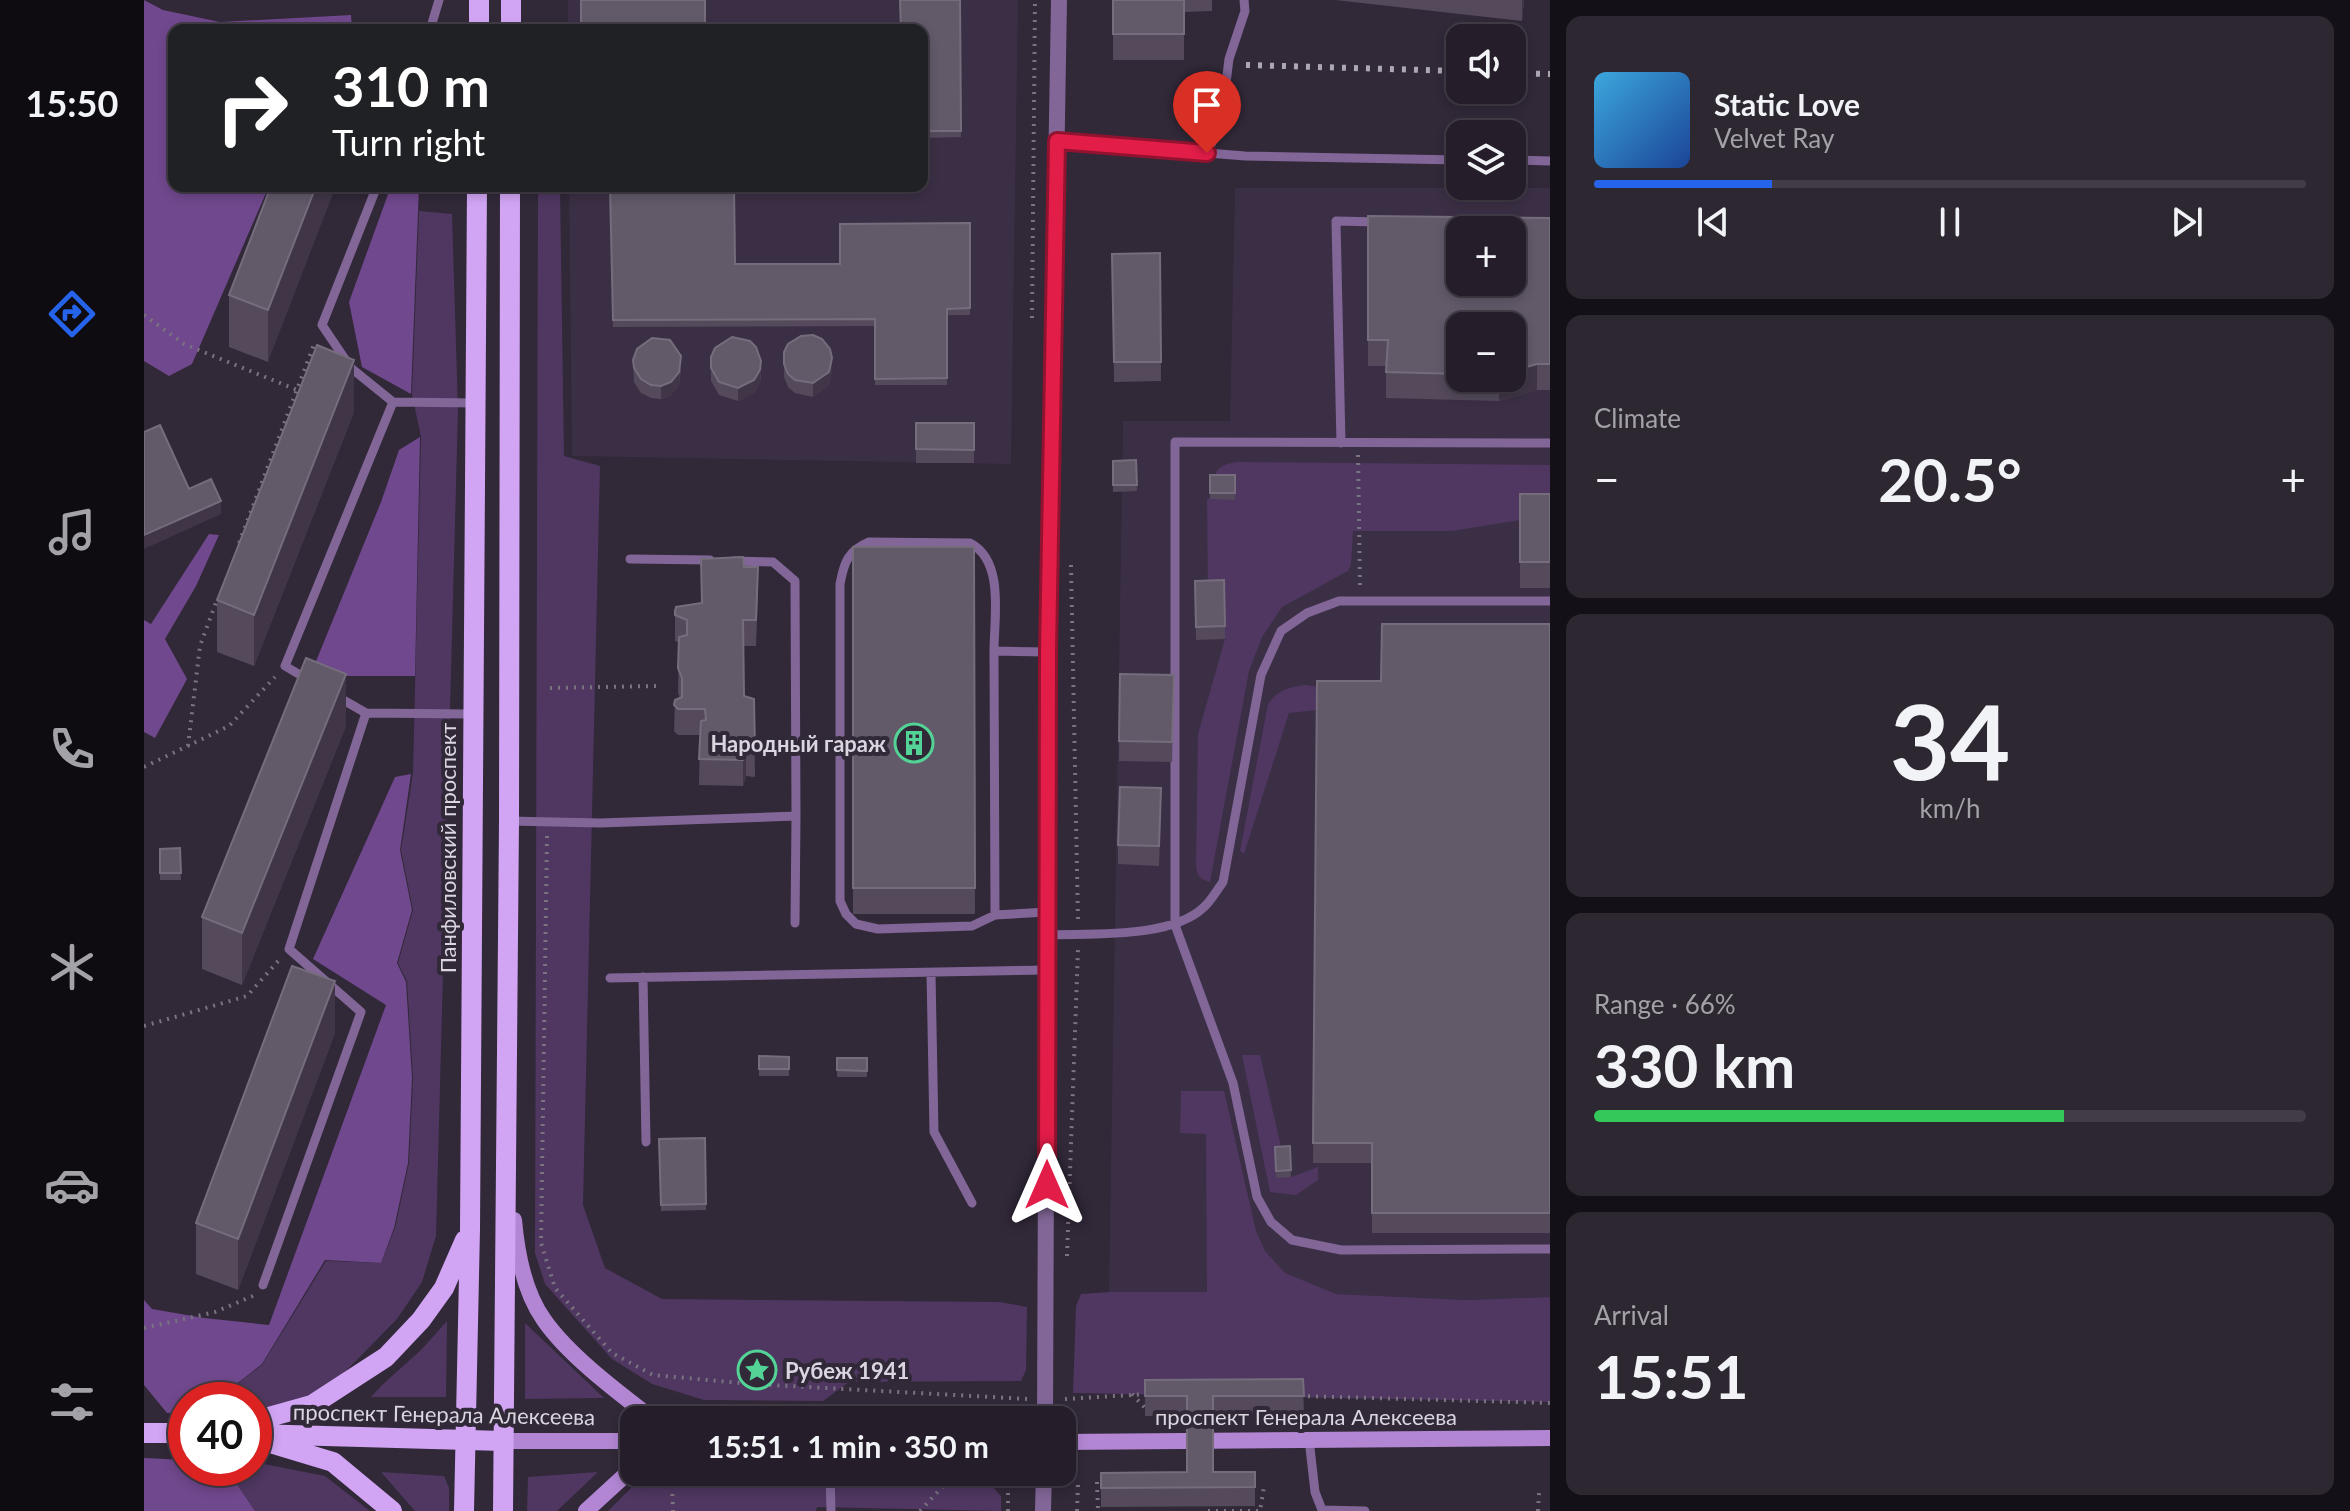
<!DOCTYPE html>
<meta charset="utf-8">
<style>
body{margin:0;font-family:Lato,sans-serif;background:#2d2732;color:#f1f3f6;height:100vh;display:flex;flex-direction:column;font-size:30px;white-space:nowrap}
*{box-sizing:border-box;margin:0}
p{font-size:26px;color:#a3a2a8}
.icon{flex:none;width:44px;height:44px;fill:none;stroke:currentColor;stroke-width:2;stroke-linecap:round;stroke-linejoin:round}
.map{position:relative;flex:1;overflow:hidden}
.drawer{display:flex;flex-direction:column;gap:16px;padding:16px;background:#141017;width:800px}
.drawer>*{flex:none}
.banner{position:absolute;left:24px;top:24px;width:760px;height:168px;border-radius:16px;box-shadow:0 4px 12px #0003,0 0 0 2px #423c47;background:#202124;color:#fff;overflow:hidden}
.tools{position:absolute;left:1302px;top:24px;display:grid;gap:16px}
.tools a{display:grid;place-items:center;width:80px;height:80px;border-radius:16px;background:#251e2a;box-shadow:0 4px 12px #0003,0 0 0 2px #423c47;font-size:40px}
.speed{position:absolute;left:24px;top:1382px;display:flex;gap:16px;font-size:40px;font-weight:700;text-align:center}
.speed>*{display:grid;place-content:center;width:104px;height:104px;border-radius:50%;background:#251e2a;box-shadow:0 4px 12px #0003,0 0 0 2px #423c47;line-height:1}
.speed .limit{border:12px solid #d22;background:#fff;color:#111}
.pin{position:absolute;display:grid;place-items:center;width:68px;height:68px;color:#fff;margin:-82px -34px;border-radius:50% 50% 50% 0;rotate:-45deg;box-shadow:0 0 8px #0007}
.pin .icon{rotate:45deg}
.me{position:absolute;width:88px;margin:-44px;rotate:0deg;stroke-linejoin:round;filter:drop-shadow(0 0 6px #0008)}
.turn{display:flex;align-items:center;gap:28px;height:168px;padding:0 32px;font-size:36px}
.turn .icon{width:104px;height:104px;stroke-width:2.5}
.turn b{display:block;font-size:56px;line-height:68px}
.big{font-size:60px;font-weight:700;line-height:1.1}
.drawer .widget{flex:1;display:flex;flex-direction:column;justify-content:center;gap:12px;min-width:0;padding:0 28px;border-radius:16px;background:#2d2732}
.drawer .dial{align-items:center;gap:0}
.dial b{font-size:104px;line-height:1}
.song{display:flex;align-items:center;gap:24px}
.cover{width:96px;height:96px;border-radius:12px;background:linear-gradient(135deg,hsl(200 70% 55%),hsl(220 70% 35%))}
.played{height:8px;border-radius:4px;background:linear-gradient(90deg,#2563eb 25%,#423c47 25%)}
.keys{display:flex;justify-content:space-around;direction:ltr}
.heat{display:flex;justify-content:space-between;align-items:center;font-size:44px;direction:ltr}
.charge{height:12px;border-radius:6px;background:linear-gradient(90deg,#34c759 66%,#423c47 0)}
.trip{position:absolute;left:476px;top:1406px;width:456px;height:80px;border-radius:16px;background:#251e2a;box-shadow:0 4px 12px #0003,0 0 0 2px #423c47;font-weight:700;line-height:80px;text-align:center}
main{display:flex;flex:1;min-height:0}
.menu{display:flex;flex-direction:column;width:144px;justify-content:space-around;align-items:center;background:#0f0c11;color:#a3a2a8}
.menu .icon{width:56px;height:56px}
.menu .active{color:#2563eb}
.menu b{font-size:36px;color:#f1f3f6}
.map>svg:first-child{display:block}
.built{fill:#3b2f45;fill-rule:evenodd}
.green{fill:#4f3761}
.forest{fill:#70488d}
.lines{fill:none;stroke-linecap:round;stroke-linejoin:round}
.path{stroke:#7a7380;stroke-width:4;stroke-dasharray:2 6;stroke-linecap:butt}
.service{stroke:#816697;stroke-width:9}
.minor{stroke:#816697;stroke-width:16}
.tertiary{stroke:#816697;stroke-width:16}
.secondary{stroke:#b286d3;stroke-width:16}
.primary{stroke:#d1a5f4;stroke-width:20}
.rail{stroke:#ada7b2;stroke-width:6;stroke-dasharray:4 8;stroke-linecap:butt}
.wall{fill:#544a5b;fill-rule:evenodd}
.shaded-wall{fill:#403647}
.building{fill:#625969;stroke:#756d7c;stroke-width:2;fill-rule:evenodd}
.route-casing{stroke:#92132f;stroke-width:20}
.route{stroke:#e11d48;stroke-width:14}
.labels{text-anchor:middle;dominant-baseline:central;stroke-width:8;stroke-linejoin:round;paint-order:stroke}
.poi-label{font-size:22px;font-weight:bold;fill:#dad5df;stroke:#312838;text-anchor:end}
.street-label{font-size:22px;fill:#dad5df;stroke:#312838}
</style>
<main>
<nav class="menu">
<b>15:50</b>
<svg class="icon active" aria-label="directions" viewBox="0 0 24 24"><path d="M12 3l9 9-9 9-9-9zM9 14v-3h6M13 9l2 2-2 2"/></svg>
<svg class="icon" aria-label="music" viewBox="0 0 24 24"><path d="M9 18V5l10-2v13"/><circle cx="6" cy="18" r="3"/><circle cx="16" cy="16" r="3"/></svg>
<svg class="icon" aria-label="phone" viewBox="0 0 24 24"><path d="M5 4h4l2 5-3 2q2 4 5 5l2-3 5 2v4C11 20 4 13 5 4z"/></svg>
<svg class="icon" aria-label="climate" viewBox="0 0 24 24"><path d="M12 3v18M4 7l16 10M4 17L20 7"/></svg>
<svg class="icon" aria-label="car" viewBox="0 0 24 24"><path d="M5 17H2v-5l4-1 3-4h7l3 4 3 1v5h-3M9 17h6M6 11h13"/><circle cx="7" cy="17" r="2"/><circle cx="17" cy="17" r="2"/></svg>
<svg class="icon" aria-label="filters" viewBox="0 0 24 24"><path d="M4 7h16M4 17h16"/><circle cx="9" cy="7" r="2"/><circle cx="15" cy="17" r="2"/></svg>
</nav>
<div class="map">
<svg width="1406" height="1511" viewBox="0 0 1406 1511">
<rect width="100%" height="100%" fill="#312838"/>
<path class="built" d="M424,0H874L867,464L428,456L425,186H778V30H424Z
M1091,188H1406V1297L1323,1300L1192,1294L965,1292L979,421H1086ZM1316,230H1368V282H1316ZM1316,326H1368V378H1316Z"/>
<path class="green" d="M394,186H416L420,456L456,466L439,1205L461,1268L518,1299L856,1302L883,1307L882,1370L877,1381L705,1382L679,1401L560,1400L508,1384L468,1359L401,1284L391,1253Z
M275,211L308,214L314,410L292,1236L278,1282L253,1319L198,1375L145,1407L110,1410V1400H78L98,1380L118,1365L182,1261L237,1263L251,1228L265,1163L269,1078L263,981L254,963L269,910L257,850L269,773L277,437L268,394Z
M1092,462L1406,465V520H1376L1308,531H1209L1207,564L1204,571L1138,607L1118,637L1105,671L1066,882C1056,879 1053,876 1052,865L1054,734L1081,639L1064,594L1063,499L1072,497C1071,474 1067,467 1092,462Z
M1162,685L1173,687V710L1145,713L1100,854L1096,851L1124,704C1134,690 1144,687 1162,685Z
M1098,1055H1116L1138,1151L1132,1177H1147L1174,1167V1180L1152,1195L1126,1192Z
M1037,1091H1080L1112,1231L1121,1251L1141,1273L1192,1294L1323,1300L1406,1297V1402L929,1393L932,1306L937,1294L965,1292H1063L1062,1134L1036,1133Z
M303,1321L302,1397H227L238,1385L277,1350Z
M381,1323L460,1398L381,1399Z
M110,1462L181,1476L226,1511H111L82,1468H110Z
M237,1472L300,1476L305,1488V1511H271Z
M454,1472L413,1511H383L384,1477Z
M513,1472H835L857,1496V1511L673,1507L672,1511H464L491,1484Z"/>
<path class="forest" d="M0,0L19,10L76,22L207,15L208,30H30V186H125L48,364L25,376L0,361Z
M247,186H275L267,394L218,367L205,302Z
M276,437L271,676H166L237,502L255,450Z
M65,534L75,535L52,586L21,639L43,679L11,738L0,732V620L7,624Z
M267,774L256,850L268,910L253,963L262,982L268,1078L264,1163L250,1228L237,1263L181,1260L118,1364L72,1400H42V1412L23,1413L0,1385V1300L8,1309L60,1318L125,1325L242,1005L169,959L251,777Z
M0,1458L42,1460V1468H82L111,1511H0Z"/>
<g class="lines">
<path class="path" d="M0,315L40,344L153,390
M888,318L891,0
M1214,455L1216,586
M95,543L171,342
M927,565L934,920
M406,688L512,686
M44,746L56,646L73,600
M0,767L85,726L131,677
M403,836L397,1243L411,1288L468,1353L509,1375L608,1384L884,1399
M0,1026L103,996L136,959
M923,1256L934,949
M0,1328L71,1312L109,1296
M988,1394L1001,1408H1004
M1156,1396L1406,1403
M921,1399L1004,1394
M953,1482L954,1511
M528,1486L529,1511
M776,1511L801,1484
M864,1511V1486
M933,1511L934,1484
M1064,1511H1116L1120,1487
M1394,1511L1395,1493"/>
<path class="service" d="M286,30L295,0
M913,141L1101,156L1316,160
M1063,153L1077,123L1085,59L1101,11L1100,0
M1368,160L1406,161
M233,186L178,325L207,368L249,402
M1197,443L1192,221L1235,222
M1406,443L1031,442V925L1089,1083L1113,1197L1127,1222L1148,1240L1197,1250L1406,1249
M486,559L566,560
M589,561L629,562L651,581L652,816
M850,651L851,915
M163,679L141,666L249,402L331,403
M194,697L222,713
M365,821L456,823L652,816L651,923
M903,912L851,915L828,926L734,929L712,924L702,914L696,901V584C700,562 704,551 725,542L826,543C861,561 850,618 850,651L904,652
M904,935C947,933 1027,939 1060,907C1067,901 1073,890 1079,882L1117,675L1137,631L1163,613L1195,601H1406
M787,973L790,1132L828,1203
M499,977L502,1142
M466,978L904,970
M119,1285L217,1012L145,949L222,713L327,714
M1165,1439L1171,1492L1178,1510L1221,1511
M686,1472L687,1511"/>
<path class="minor" d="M899,1511L900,1472"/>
<path class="tertiary" d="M901,1420L904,652L915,0"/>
<path class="secondary" d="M370,1220C373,1254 380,1292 400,1320C425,1356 475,1393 510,1420
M359,1441H490
M918,1442L1406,1438
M442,1511L490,1467"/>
<path class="primary" d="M335,30V0
M367,30V0
M110,1421L168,1405L242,1357L277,1320L300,1288L321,1240
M0,1433H42
M110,1434L359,1441
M126,1443L189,1462L248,1511
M320,1511L326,1229L333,186
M359,1511L365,821L366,186"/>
<path class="rail" d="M1102,65L1316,71
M1368,73L1406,74"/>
</g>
<path class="wall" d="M816,0L817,137L778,138V30Z
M969,0H1068V11L1040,12V60H969Z
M1191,0H1380L1378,21Z
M127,186L124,362L85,347V295Z
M466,186L591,264H696L826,223V315H803V385H731V326L469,327Z
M1224,216L1406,218V390H1393L1355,401L1242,398V366H1224ZM1316,326L1368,378H1316Z
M1016,253L1017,381L970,382L968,254Z
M640,352L688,371L685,385L669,397L651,393L644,387L640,377Z
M567,357L617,374L616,383L610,393L594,401L575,395L567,381Z
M489,360L537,369L535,385L527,395L517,399L507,398L497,393L490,382Z
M210,412L110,666L73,652V600Z
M772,423H830V463H772Z
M992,460L993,491L969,492V461Z
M1066,475H1091V500L1066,499Z
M1376,494H1406V588H1376Z
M709,547H830L831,914H709Z
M600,567L614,592L612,646H599L600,696L610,699L611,777L602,776L599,786L555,785L556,735H534L530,731L531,700L536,698L534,693L535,642L531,641V611L558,603Z
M1080,580L1081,639L1052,640L1051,581Z
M1406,624V1233H1228V1163H1169L1173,681H1237Z
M976,674L1030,675L1028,762L975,761Z
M202,726L98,985L58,969V917Z
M1017,808L1015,866L974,864V845Z
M36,848L37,880H16V849Z
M191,1033L94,1290L52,1274V1223Z
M615,1056L645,1057V1076H615Z
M693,1058H723V1077H693Z
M561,1138L562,1210L517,1211L515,1139Z
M1146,1146L1147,1177L1132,1178L1131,1147Z
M1159,1379L1160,1416H1069V1472H1111V1506L957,1507V1473L1043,1472V1416H1001V1380Z"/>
<path class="shaded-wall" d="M1378,0H1380L1378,21Z
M172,186H192L124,362V310Z
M537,356L535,385L527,395L517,399V386Z
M688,358V371L685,385L669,397V383Z
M210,360V412L110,666V615Z
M617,361L616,383L610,393L594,401V388Z
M1393,364V390L1355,401V378H1368V371Z
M77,501V514L0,549V535Z
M202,674V726L98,985V933Z
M602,750V776L599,786V760Z
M191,981V1033L94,1290V1239Z"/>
<path class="building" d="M437,0H561V30H437Z
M756,0H816L817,131H778V30H757Z
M969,0H1040V34H969Z
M127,186H172L124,310L85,295Z
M466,186H590L591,264H696V224L826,223V308L803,309V378L731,379V319L469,320Z
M1224,216L1406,218V364H1393L1368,371V326H1316V374L1242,372L1244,340H1224ZM1316,230H1368V282H1316Z
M1016,253L1017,362H970L968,254Z
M669,335L678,339L686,349L688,358L685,372L669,383L651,380L644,374L640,364V352L644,344L657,336Z
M588,337L606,341L612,347L617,361L616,370L610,380L594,388L575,382L567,368V357L571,348Z
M508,338L526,340L537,356L535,372L527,382L517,386L507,385L497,379L490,368L489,360L493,349Z
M173,345L210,360L110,615L73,600Z
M772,423H830V450L772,449Z
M16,425L45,489L67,479L77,501L0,535V432Z
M992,460L993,485H969V461Z
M1066,475H1091V493H1066Z
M1376,494H1406V562H1376Z
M709,547H830L831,888H709Z
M599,557L600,567H614L612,620H599L600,696L610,699L611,751L602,750L599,760L555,759L557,721L562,720L561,709H534L530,705L531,700L538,697V678L534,668L535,637L543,635V620L531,615V611L532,607L558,603L557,559Z
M1080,580L1081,626L1052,627L1051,581Z
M1238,624H1406V1213H1228V1143H1169L1173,681H1237Z
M162,658L202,674L98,933L58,917Z
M976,674L1030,675L1028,742L975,741Z
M976,787L1017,788L1015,846L974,845Z
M36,848L37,873H16V849Z
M148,966L191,981L94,1239L52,1223Z
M615,1056L645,1057V1069H615Z
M693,1058H723V1071L693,1070Z
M561,1138L562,1204L517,1205L515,1139Z
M1146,1146L1147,1170L1132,1171L1131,1147Z
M1159,1379L1160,1396H1069V1472H1111V1487L957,1488V1473L1043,1472V1396H1001V1380Z"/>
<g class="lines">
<g class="route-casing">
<path id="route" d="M903,1185L904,652L913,141L1063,153"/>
</g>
<use href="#route" class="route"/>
</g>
<defs>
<g id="building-ring" transform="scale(2)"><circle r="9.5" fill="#312838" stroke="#53d396" stroke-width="1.5"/><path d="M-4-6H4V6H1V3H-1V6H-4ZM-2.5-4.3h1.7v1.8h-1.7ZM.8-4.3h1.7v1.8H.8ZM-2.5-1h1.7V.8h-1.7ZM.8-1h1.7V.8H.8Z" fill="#53d396"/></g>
<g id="sight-ring" transform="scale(2)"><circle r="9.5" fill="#312838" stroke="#53d396" stroke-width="1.5"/><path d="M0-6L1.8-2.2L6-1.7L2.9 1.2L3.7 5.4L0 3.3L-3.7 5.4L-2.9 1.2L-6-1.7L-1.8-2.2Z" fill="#53d396"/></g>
</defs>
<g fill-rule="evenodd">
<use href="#building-ring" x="770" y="743"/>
<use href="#sight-ring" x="613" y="1370"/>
</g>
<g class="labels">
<g class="poi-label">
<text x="742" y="743">Народный гараж</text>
<text x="641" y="1370" text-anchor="start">Рубеж 1941</text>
</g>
<g class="street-label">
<text transform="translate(303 848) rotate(-90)">Панфиловский проспект</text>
<text transform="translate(300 1414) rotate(1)">проспект Генерала Алексеева</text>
<text x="1162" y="1416">проспект Генерала Алексеева</text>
</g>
</g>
</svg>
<div class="tools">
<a><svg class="icon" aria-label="sound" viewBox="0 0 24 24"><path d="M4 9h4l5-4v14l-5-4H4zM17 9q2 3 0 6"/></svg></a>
<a><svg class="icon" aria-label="layers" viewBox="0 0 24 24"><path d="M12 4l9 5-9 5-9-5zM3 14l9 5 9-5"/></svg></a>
<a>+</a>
<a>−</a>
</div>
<div class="speed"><div class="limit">40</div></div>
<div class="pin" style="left:1063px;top:153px;background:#d93025"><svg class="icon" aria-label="arrive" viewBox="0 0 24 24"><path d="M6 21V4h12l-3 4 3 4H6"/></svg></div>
<svg class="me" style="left:903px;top:1185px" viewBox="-20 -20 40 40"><path d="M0-17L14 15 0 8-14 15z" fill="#e11d48" stroke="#fff" stroke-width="4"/></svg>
<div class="trip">15:51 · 1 min · 350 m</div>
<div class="banner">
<div class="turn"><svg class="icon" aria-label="right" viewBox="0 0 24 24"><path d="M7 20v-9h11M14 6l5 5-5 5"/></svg><div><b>310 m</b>Turn right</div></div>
</div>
</div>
<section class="drawer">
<div class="widget">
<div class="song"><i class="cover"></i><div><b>Static Love</b><p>Velvet Ray</p></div></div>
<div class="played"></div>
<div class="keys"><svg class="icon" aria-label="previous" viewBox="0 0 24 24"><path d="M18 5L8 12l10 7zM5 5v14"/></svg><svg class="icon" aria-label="pause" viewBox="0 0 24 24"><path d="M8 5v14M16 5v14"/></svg><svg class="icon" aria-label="next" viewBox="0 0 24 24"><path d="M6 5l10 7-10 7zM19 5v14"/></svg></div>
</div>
<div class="widget"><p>Climate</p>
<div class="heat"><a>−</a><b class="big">20.5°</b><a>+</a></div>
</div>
<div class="widget dial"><b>34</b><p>km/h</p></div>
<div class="widget"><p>Range · 66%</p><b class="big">330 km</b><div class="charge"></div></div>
<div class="widget"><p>Arrival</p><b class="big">15:51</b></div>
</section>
</main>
